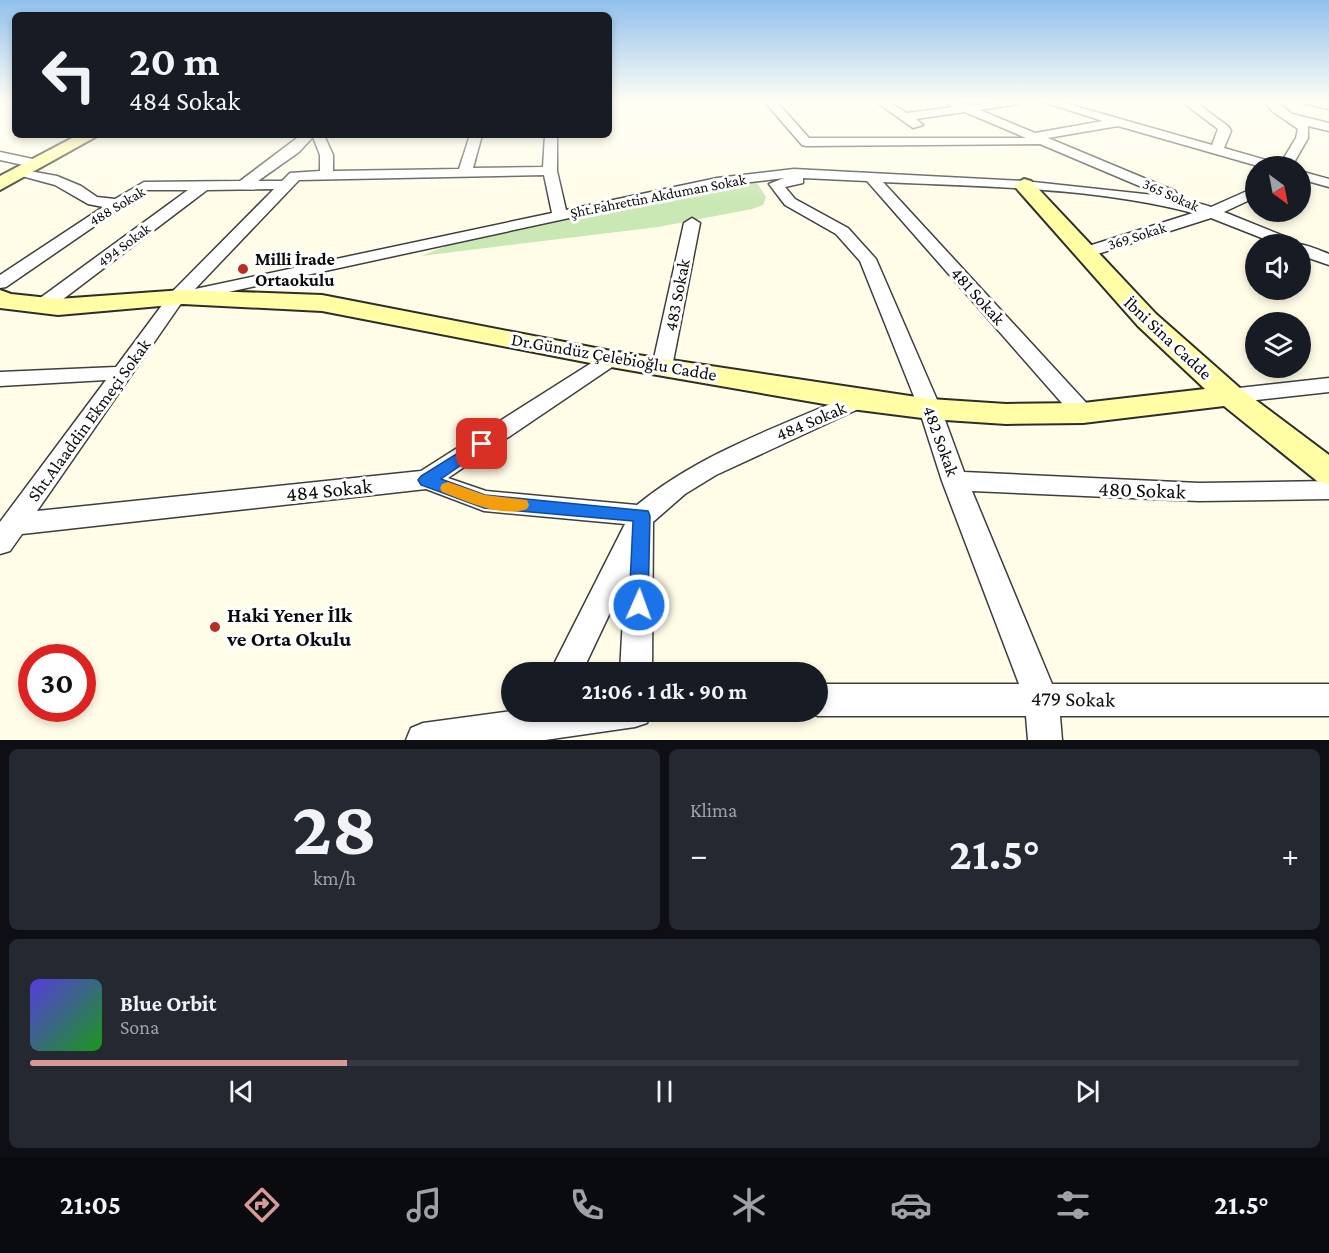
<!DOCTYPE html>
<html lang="tr">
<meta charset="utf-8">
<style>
body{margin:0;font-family:"Crimson Pro",serif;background:#242831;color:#f1f3f6;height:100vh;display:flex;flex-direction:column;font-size:22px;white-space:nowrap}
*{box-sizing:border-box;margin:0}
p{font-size:20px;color:#9ea1a6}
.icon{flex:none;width:33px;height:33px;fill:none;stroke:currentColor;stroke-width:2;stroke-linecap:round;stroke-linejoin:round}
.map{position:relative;height:740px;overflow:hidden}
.details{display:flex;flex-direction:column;gap:9px;padding:9px;background:#0d0f14;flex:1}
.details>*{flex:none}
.top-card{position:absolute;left:12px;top:12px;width:600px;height:126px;border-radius:9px;box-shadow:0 3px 9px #0003;background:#171b24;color:#f1f3f6;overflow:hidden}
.needle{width:39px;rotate:148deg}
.controls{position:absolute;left:1245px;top:156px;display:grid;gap:12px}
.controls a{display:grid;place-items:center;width:66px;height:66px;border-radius:50%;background:#171b24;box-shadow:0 3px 9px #0003;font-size:30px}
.speed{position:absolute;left:18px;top:644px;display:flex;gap:12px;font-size:30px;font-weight:700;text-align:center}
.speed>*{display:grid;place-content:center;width:78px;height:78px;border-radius:50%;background:#171b24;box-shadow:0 3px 9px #0003;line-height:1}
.speed .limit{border:9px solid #d22;background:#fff;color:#111}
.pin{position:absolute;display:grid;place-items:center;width:51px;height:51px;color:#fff;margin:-26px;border-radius:12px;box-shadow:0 3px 9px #0006}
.me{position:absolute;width:66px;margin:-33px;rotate:2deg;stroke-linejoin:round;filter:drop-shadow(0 0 4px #0008)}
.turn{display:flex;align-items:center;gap:21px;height:126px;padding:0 18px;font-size:27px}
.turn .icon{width:78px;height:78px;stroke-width:2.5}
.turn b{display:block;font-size:42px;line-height:51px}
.big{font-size:45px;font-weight:700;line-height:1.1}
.details .tile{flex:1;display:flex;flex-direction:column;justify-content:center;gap:9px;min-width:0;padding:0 21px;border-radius:9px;background:#242831}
.details .dial{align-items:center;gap:0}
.dial b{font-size:78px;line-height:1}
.song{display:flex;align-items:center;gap:18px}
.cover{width:72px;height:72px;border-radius:9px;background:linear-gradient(135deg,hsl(250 70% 55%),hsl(120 70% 35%))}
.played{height:6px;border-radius:3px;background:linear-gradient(90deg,#d89a98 25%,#363941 25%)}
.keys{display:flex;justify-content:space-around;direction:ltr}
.heat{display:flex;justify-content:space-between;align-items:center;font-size:33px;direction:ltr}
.details .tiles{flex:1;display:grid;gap:9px;grid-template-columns:1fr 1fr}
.tile:last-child{grid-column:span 2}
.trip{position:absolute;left:501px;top:662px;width:327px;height:60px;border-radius:30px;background:#171b24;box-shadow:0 3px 9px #0003;font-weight:700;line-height:60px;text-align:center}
.menu{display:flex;height:96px;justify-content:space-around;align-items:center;background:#090b0e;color:#9ea1a6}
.menu .icon{width:42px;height:42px}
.menu .on{color:#d89a98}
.menu b{font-size:27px;color:#f1f3f6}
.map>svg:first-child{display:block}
.green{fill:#c9e8b3}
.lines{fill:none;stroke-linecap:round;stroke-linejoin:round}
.street-casing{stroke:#3e3e3e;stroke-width:3}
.secondary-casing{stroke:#2d2d2d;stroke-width:4}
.street{fill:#fff;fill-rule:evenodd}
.secondary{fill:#fffea4;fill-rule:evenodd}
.route{fill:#1a73e8;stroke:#114b97;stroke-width:1.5}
.slow{fill:#f59e0b}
.poi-dot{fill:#b92d25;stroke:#fff;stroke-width:2}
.labels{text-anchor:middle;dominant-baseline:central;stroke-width:6;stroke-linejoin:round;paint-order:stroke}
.far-street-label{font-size:15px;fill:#0b0b0b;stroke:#fff}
.poi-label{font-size:18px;font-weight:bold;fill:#0b0b0b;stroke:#fff;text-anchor:start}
.street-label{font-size:18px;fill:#0b0b0b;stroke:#fff}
.near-street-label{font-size:21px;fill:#0b0b0b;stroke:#fff}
.near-poi-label{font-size:21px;font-weight:bold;fill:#0b0b0b;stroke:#fff;text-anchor:start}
</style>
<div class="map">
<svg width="1329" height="740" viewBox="0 0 1329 740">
<rect width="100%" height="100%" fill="#fffde8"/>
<path class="green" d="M757,183L766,197L763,205L752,209L658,227L421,256L449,245L671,196L718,187Z"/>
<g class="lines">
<g class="street-casing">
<path id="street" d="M764,101H776L809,138H1026L965,112L916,119L923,125L913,128L875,101H887L907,113L953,107L944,101H958L968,105L1022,101L1017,104L980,110L1035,133L1103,121L1040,101H1057L1212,145L1218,129L1181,101H1194L1229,127L1231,131L1224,148L1276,163L1277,166H1258L1118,126L1048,138L1175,191L1177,194L1170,198C1184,202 1198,202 1211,207L1256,187V197L1224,212L1296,241L1298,244H1277L1211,218L1085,258L1079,257L1077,253L1079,249L1193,213C1093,187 986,187 883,182L1091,408L1094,413L1091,418L1083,420L1075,418L867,181L803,178V183L785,187L795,199L848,228L876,259L941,409L964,472L1199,483L1329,481V499L1199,501L972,491L1052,684H1329V716H1060L1062,740H1028L1026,716H818L806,711H818V684H1019L942,481L919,409L860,261L836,234L785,205L769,184L784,178L717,186L182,302L37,511L421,471L604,355H618L621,359L618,363L448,478L486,491L637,505C699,454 778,427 851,395H867L870,400L867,405L716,475L685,494L653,522L652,672H620L625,581L582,672H550L625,524L484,511L426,489L22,534L10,551L0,554V522L106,380L0,386V372L116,367L171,293L274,189L207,190L50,309L43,311L34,305L36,301L188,190H147L6,287L0,288V275L103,207L88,204L55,185L18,175V169L57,176L81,186L97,197L115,199L144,182L240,181L301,135H324L333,155V171L459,169L470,135H482L473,168L543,167L545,135H557V171L566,210L717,178L794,169L1024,181L1163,196L1040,144L806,146L802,145ZM313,137L320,155V171L290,173L282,181H258L299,152ZM544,175L552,213L195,289L299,180Z
M1264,101H1276L1292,114L1329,123V131L1308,126V138L1292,166H1279L1296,138L1298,129L1272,111Z
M1300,101L1329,103V109L1302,103Z
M0,152L42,161L44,164L37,168L0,160Z
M1300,171L1329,179V187L1300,179Z
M692,218L700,223L672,367L669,372H655L652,367L684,223Z
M1298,244C1308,245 1319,250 1329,254V265L1300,255V244Z
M1329,378V392L1230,403L1222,401L1219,396L1222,391L1230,389Z
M512,711H652L647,723L635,727L545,740H406L411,728L423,723Z"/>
</g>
<g class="secondary-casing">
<path id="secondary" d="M78,135H99L0,190V176Z
M1024,179L1031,181L1156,314L1241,389L1329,455V484L1317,481L1224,406L1083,423L1006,424L930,419L859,410L611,367L322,311L183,304L58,315L0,308V290L11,294L58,299L183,290L322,295L611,351L930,399L1006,404L1083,403L1205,389L1138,326L1017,189L1014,185Z"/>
</g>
<use href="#street" class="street"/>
<use href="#secondary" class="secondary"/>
</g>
<linearGradient id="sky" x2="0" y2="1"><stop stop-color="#91c0ed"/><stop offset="0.5" stop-color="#fffef5"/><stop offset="1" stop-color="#fffef5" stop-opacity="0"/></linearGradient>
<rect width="1329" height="204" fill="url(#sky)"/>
<path class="route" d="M482,438L487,440L490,444L487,447L441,479L485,495L648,511L650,516L648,605L645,611L639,613L632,611L629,605L633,521L484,508L421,485L418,480L421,476Z"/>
<path class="slow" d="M448,482L485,495L527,500L529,505L527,509C500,518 467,501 442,492L440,488L442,484Z"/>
<g class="poi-dot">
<circle cx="243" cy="269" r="6"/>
<circle cx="215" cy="627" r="6"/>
</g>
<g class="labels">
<g class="far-street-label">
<text transform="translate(1171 195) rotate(24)">365 Sokak</text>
<text transform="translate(658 196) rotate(-11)">Şht.Fahrettin Akduman Sokak</text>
<text transform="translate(117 206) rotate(-31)">488 Sokak</text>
<text transform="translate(1137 236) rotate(-18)">369 Sokak</text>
<text transform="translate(124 245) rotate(-37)">494 Sokak</text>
</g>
<g class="poi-label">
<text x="255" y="259">Milli İrade<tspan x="255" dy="21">Ortaokulu</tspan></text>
</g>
<g class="street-label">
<text transform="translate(677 295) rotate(-79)">483 Sokak</text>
<text transform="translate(978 296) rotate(48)">481 Sokak</text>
<text transform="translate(1168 338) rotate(43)">İbni Sina Cadde</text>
<text transform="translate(614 357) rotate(10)">Dr.Gündüz Çelebioğlu Cadde</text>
<text transform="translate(89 420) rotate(-54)">Sht.Alaaddin Ekmeçi Sokak</text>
<text transform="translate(811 421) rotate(-23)">484 Sokak</text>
<text transform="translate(941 441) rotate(70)">482 Sokak</text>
</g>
<g class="near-street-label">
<text transform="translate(329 490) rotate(-6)">484 Sokak</text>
<text transform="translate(1142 490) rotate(2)">480 Sokak</text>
<text transform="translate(1073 699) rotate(1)">479 Sokak</text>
</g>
<g class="near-poi-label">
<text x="227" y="615">Haki Yener İlk<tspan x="227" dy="24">ve Orta Okulu</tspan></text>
</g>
</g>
</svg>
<div class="controls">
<a><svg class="needle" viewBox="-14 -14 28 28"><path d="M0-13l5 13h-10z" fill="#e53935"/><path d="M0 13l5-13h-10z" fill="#9ea1a6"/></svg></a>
<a><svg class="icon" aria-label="sound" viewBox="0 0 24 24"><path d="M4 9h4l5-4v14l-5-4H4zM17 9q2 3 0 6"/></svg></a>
<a><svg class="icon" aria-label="layers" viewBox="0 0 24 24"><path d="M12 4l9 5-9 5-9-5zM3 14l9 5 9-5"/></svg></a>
</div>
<div class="speed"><div class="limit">30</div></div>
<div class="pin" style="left:482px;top:444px;background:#d93025"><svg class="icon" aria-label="arrive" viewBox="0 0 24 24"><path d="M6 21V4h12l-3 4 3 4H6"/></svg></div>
<svg class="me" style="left:639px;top:605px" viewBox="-20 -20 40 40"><circle r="17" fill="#1a73e8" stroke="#fff" stroke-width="3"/><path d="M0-11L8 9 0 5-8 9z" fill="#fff"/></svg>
<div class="trip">21:06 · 1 dk · 90 m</div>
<div class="top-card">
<div class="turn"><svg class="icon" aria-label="left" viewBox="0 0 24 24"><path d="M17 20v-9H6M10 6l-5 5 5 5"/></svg><div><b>20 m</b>484 Sokak</div></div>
</div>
</div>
<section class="details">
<div class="tiles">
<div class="tile dial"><b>28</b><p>km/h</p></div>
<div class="tile"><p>Klima</p>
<div class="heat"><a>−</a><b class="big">21.5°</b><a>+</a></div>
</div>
<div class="tile">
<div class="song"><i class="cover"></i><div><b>Blue Orbit</b><p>Sona</p></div></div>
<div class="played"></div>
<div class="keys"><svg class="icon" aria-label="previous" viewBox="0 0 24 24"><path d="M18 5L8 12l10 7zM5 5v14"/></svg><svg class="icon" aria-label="pause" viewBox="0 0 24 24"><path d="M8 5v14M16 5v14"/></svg><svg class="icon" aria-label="next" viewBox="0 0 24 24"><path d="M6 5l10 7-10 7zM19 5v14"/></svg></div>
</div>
</div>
</section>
<nav class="menu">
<b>21:05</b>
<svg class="icon on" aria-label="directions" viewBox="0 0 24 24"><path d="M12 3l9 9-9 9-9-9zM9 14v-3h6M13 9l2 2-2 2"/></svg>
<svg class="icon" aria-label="music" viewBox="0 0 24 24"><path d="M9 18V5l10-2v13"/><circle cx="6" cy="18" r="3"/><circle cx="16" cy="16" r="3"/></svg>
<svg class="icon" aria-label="phone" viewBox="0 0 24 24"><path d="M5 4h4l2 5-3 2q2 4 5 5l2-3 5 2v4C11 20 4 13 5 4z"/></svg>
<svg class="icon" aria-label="climate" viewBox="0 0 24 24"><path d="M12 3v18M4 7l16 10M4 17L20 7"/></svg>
<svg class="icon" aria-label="car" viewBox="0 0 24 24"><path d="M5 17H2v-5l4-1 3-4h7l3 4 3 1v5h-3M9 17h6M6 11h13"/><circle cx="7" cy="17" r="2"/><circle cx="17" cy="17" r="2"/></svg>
<svg class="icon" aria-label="filters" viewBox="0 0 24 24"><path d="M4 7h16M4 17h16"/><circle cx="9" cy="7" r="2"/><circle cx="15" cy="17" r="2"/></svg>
<b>21.5°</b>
</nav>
